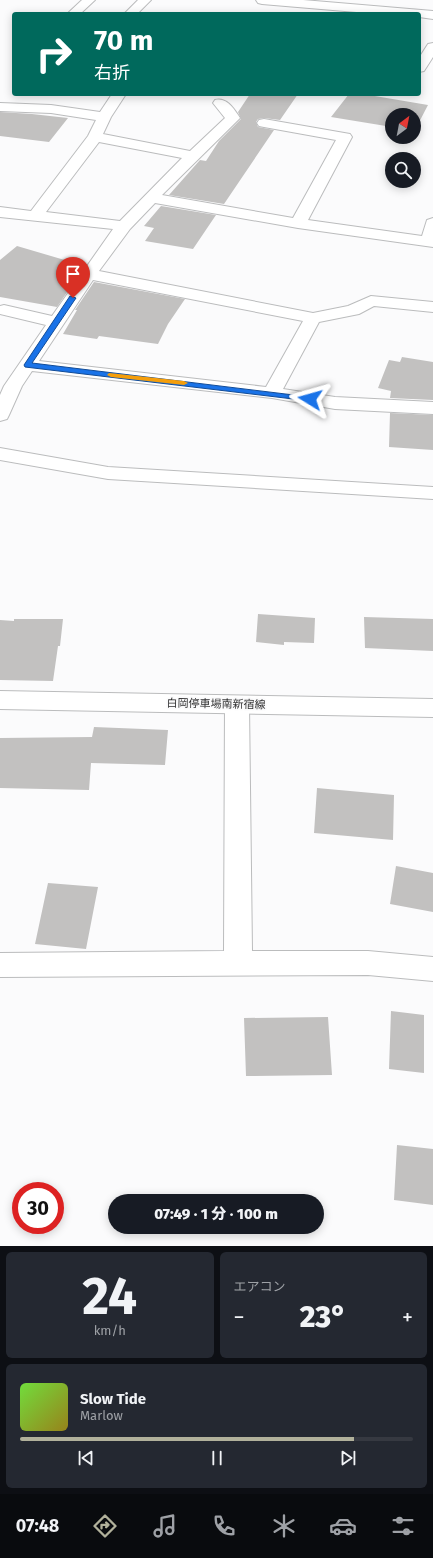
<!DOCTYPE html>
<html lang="ja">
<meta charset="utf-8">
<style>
body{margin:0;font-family:"Fira Sans","Noto Sans JP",sans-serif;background:#242831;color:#f1f3f6;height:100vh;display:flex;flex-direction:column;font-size:15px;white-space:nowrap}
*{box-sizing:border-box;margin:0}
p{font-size:13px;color:#9ea1a6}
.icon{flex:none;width:22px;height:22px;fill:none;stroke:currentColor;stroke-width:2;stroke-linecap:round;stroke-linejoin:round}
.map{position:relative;height:1246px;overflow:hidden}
.details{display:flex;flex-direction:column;gap:6px;padding:6px;background:#0d0f14;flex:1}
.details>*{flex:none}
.guide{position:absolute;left:12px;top:12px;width:409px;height:84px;border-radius:4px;box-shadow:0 2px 10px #0003;background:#00695c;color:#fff;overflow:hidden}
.needle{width:26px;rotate:32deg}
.controls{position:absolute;left:385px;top:108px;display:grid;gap:8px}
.controls a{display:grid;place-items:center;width:36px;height:36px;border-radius:50%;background:#171b24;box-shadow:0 2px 10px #0003;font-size:20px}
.speed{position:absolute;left:12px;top:1182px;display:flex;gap:8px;font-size:20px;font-weight:700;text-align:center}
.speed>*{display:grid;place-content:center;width:52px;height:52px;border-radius:50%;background:#171b24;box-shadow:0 2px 10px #0003;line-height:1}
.speed .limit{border:6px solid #d22;background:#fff;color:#111}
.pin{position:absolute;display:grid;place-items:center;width:34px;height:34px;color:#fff;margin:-41px -17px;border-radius:50% 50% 50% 0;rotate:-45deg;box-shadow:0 0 4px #0007}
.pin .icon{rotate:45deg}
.me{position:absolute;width:44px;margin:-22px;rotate:278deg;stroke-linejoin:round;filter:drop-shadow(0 0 3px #0008)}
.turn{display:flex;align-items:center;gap:14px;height:84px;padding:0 16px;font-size:18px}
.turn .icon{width:52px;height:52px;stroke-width:2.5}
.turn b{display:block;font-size:28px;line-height:34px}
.big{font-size:30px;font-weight:800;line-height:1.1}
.details .tile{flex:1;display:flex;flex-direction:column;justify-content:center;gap:6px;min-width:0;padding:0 14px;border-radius:6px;background:#242831}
.details .dial{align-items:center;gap:0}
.dial b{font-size:52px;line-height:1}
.song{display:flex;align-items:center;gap:12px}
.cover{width:48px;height:48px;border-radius:6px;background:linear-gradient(135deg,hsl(100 70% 55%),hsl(50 70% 35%))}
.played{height:4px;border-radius:2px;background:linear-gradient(90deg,#b1b19b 85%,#363941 85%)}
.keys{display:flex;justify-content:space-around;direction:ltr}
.heat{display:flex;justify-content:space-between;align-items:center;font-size:22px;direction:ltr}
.details .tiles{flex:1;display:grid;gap:6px;grid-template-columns:1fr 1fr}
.tile:last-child{grid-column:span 2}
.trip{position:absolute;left:108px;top:1194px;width:216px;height:40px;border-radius:20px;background:#171b24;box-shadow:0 2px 10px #0003;font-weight:800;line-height:40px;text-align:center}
.tabs{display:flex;height:64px;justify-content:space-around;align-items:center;background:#090b0e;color:#9ea1a6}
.tabs .icon{width:28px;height:28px}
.tabs .current{color:#b1b19b}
.tabs b{font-size:18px;color:#f1f3f6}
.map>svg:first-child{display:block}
.building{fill:#c2c1c0}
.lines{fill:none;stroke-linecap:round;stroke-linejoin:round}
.street-casing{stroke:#bbbcbd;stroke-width:2}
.secondary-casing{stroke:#bbbcbd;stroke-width:2}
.street{fill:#fff;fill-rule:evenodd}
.secondary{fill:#fff;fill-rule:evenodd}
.route{fill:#1a73e8;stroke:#114b97}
.slow{fill:#f59e0b}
.labels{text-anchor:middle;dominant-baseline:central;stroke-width:3.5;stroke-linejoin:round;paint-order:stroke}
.street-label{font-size:11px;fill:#303031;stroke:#fbfbfc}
</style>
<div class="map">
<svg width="433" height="1246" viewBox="0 0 433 1246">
<rect width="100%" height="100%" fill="#fbfbfc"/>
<path class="building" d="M250,94H298L280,120L264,118L258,119L256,122L258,127L274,130L224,204L169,195L200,160L206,161L219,141L241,119L238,112Z
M349,94H363L428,105L415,130L414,115H392V127L331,117Z
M0,112L32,114L68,118L49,142L0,136Z
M161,206L216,215L193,249L145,241L154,228L144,226Z
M17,246L85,266L57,307L0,297V260Z
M94,282L185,299L168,324L158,344L99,336L97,339L63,334L77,310H75Z
M402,357L433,362V400L390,398L391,391L378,388L389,360L400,362Z
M390,413L433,415V450L389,447Z
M258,614L315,618L314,643L284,642V645L256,642Z
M364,617L433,619V651L365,648Z
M14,619H63L60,646H58L53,681L0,680V620L14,621Z
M94,727L168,730L165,765L91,763L89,790L0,788V738L92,737Z
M317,788L394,795L393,840L314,833Z
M396,866L433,873V912L390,904Z
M48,883L98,887L86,949L35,944Z
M391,1011L424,1015V1073L389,1069Z
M328,1017L332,1075L246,1076L244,1018Z
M397,1145L433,1149V1205L394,1200Z"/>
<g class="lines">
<g class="street-casing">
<path id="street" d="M82,0H95L80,14H67Z
M138,0H151L137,14H124Z
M256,0H303L433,11V19L419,17V14H380L262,4L258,3Z
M433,43V57L424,71L419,72V58L428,44Z
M112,94H126L111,117L103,134L190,151L225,118L213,103L215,100C227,97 234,109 240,118L162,195L293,218L336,140L264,127L259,126L257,123L259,120L264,119L350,134L352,137L308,220L422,236L427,220L433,218V247L298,228L155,203L130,229L99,271L313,313L348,306L371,296L433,302V312L374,306L359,314L319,322L283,389L335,397L433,402V414L335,409L272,398L32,371L22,386L9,415L7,419L0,421V395L4,386L46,325L0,314V306L4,305L52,316L113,229L0,217V207L31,211L88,136L96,120L51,113L0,111V103L51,105L100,112ZM99,142L182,158L120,221L46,212ZM93,280L303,321L266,387L39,361Z
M0,448L108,467L433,487V499L108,479L0,460Z
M237,696L245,699L249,705L252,951H368L433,957V981L368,975L0,977V953L224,951L225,705L229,699Z"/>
</g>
<g class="secondary-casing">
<path id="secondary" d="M0,691L433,699V717L0,709Z"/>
</g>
<use href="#street" class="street"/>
<use href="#secondary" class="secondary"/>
</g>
<path class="route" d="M70,296L76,298L32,363L310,397L314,399L310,401L25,367L24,365Z"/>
<path class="slow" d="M109,373L184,381L188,383L184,385L111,377L107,375Z"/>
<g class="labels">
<g class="street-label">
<text transform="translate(216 704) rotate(1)">白岡停車場南新宿線</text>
</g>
</g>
</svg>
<div class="controls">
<a><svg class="needle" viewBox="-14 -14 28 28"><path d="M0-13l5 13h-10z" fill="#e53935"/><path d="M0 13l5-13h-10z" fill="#9ea1a6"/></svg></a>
<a><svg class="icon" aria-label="search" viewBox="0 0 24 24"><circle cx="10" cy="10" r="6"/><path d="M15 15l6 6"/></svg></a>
</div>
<div class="speed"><div class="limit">30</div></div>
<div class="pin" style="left:73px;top:298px;background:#d93025"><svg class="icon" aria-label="arrive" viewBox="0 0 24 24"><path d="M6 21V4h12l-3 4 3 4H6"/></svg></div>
<svg class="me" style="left:310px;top:399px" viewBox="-20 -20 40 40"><path d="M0-17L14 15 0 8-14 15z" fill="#1a73e8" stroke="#fff" stroke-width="4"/></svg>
<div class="trip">07:49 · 1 分 · 100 m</div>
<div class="guide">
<div class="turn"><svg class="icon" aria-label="right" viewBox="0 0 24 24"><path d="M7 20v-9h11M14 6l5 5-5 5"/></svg><div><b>70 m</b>右折</div></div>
</div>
</div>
<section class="details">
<div class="tiles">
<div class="tile dial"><b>24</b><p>km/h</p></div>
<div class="tile"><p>エアコン</p>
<div class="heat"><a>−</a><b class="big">23°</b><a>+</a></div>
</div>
<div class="tile">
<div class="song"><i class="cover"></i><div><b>Slow Tide</b><p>Marlow</p></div></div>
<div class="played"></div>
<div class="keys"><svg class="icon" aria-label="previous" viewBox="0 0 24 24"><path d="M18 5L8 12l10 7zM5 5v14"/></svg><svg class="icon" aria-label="pause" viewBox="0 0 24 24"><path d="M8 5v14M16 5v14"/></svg><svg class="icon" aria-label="next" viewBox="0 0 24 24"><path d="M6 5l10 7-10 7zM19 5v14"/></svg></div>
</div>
</div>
</section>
<nav class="tabs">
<b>07:48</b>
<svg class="icon current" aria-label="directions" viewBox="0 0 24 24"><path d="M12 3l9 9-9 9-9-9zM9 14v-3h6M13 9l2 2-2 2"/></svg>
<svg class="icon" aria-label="music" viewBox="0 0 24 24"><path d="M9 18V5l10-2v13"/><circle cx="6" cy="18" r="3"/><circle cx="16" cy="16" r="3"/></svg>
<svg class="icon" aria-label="phone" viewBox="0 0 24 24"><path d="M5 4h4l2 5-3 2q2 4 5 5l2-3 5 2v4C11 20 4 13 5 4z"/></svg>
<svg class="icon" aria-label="climate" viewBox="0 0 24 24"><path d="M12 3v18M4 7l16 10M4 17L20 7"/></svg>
<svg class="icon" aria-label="car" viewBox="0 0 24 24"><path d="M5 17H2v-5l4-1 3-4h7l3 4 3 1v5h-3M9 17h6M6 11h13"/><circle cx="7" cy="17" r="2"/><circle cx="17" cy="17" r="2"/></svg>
<svg class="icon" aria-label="filters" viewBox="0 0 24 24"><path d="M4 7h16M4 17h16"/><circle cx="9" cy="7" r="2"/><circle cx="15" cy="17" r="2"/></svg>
</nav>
